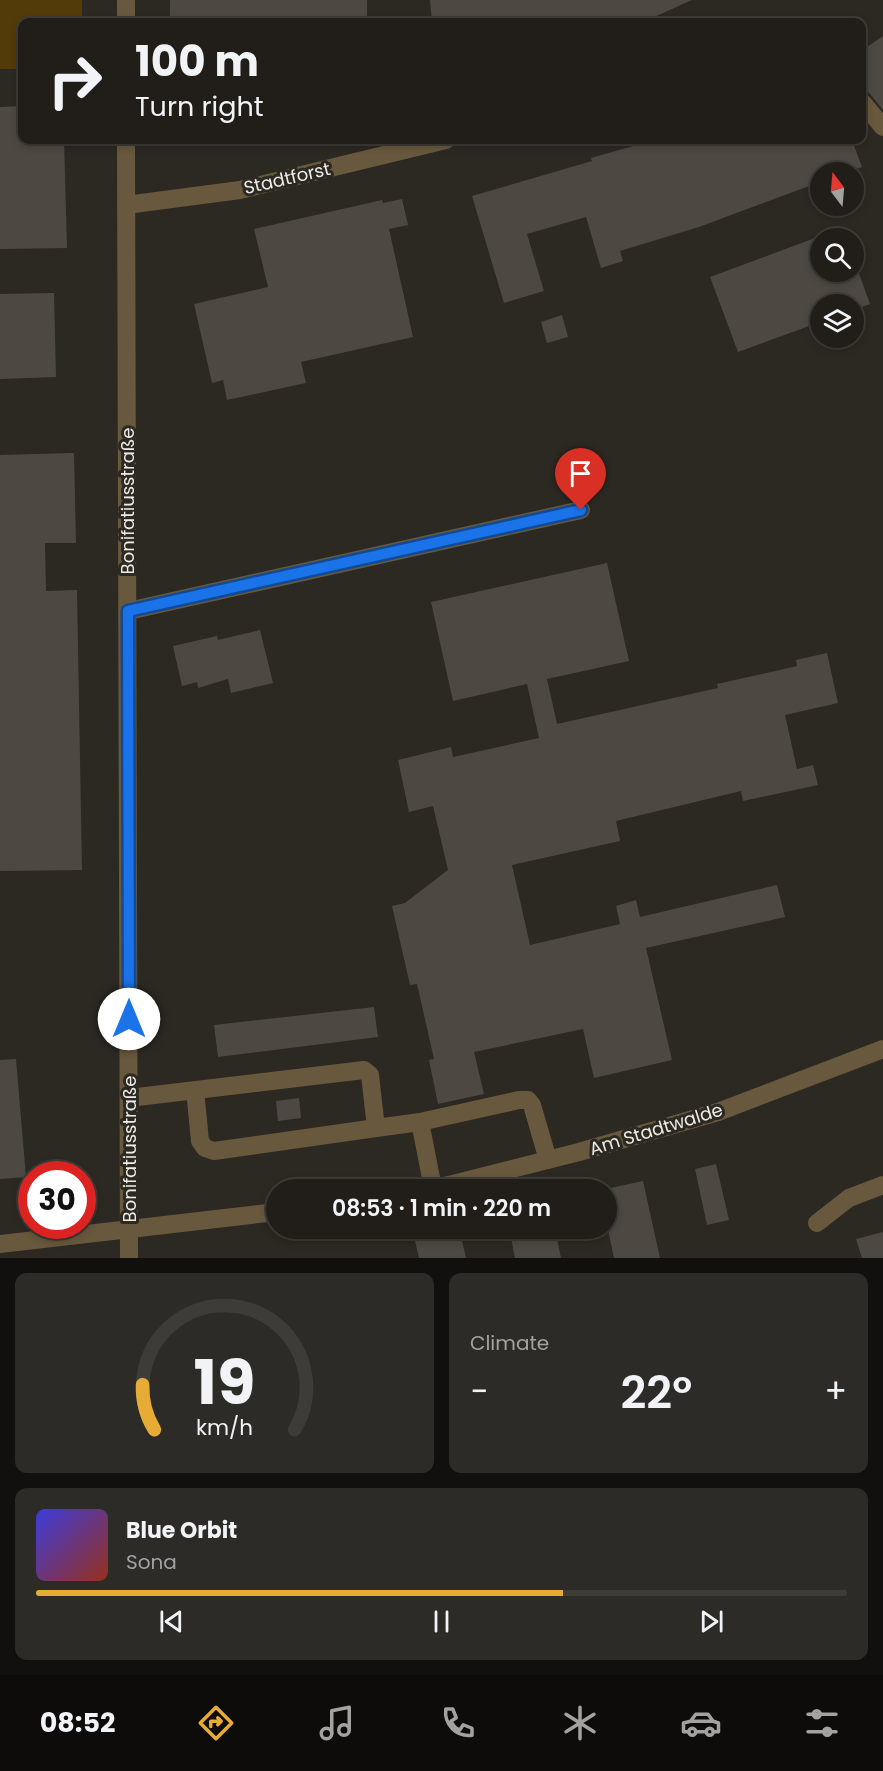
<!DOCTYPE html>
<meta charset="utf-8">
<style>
body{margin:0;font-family:Poppins,sans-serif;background:#2d2b27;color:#f1f3f6;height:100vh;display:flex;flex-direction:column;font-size:22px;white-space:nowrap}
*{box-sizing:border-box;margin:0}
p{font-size:20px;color:#a2a2a2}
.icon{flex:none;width:33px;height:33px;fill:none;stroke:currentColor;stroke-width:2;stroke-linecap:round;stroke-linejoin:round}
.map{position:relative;height:1258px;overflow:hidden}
.drawer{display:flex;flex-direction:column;gap:15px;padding:15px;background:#12100e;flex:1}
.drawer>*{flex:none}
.guide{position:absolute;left:18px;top:18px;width:848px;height:126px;border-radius:12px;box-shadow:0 3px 9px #0003,0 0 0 2px #3e3c39;background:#211e1a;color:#f1f3f6;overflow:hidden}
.needle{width:39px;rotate:344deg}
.tools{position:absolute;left:810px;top:162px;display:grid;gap:12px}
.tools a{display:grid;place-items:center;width:54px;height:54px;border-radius:50%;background:#211e1a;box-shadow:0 3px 9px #0003,0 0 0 2px #3e3c39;font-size:30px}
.speed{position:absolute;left:18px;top:1161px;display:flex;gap:12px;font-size:30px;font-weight:700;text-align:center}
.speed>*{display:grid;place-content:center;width:78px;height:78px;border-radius:50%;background:#211e1a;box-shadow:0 3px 9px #0003,0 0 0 2px #3e3c39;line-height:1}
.speed .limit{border:9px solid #d22;background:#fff;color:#111}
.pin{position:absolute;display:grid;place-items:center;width:51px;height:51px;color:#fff;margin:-62px -26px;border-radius:50% 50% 50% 0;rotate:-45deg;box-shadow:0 0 6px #0007}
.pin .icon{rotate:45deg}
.me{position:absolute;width:66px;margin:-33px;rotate:0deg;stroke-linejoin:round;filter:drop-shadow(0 0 4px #0008)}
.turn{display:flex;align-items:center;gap:21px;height:126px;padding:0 18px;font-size:27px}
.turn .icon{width:78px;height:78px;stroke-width:2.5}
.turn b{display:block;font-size:42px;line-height:51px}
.big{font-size:45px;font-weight:600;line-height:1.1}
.drawer .widget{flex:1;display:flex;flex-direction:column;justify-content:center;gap:9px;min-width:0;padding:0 21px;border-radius:12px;background:#2d2b27}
.drawer .dial{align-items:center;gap:0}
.dial svg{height:156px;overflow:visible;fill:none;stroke:#3e3c39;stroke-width:7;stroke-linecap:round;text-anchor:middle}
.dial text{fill:#f1f3f6;stroke:none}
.song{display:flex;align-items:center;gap:18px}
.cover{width:72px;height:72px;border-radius:9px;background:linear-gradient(135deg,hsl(240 70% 55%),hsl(10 70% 35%))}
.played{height:6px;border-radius:3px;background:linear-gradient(90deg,#e6ac36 65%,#3e3c39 65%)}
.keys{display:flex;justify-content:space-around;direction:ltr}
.heat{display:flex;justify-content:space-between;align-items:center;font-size:33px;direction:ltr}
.drawer .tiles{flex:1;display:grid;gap:15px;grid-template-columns:1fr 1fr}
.widget:last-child{grid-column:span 2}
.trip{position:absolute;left:266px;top:1179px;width:351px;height:60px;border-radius:30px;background:#211e1a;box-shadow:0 3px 9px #0003,0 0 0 2px #3e3c39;font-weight:600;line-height:60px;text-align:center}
.menu{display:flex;height:96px;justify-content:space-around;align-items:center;background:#0d0c0a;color:#a2a2a2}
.menu .icon{width:42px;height:42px}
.menu .current{color:#e6ac36}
.menu b{font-size:27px;color:#f1f3f6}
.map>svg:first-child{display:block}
.green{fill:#523a09}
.building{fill:#4d4942}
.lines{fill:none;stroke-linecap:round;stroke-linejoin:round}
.minor{stroke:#68583d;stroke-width:18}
.route-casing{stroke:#114b97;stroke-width:15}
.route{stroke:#1a73e8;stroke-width:10}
.labels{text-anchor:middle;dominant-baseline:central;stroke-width:6;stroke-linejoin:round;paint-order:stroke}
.street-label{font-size:18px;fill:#edebe6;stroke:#2c2822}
</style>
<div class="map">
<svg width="883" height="1258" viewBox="0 0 883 1258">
<rect width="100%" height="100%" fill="#2c2822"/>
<path class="green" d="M0,0H82V22H22V69H0Z"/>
<path class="building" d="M170,0H367V22H170Z
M430,0H692L643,22H432Z
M883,36V110L861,83V51Z
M22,106V140H64L67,248L0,249V107Z
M654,140H852L862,167L847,172H820V182L699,227L620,251L623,261L601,268L586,217L527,234L544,291L504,303L472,196L592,161L591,158Z
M402,199L408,225L389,229L413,337L301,362L306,383L227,400L223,380L212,383L194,304L268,287L254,229L382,200L383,203Z
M842,228L846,238H820V272H854V260L870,304L854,310V304H820V322L738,352L710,277Z
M54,293L56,377L0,379V294Z
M562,315L568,337L547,343L541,322Z
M74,453L76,543H45L46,591L77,590L82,870L0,871V455Z
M607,563L629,661L547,679L557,724L718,688L717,684L797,666L796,660L827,653L838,703L785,715L797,769L813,765L818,785L743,801L741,791L616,821L620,841L512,865L530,945L620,924L616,906L636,900L640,917L777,885L785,917L646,948L672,1060L594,1078L583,1029L474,1052L484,1094L438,1104L429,1060L434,1059L417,984L410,985L392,906L405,903L448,870L433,806L409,812L398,760L451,747L453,757L539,738L527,684L453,701L431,602Z
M260,630L273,683L231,693L228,679L198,688L197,682L182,686L173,646L217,636L218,640Z
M374,1007L378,1037L218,1057L214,1025Z
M16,1059L26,1177L0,1179V1060Z
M299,1098L301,1118L278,1121L276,1101Z
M716,1164L729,1220L707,1225L695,1169Z
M643,1181L660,1258H614L606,1221V1189Z
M412,1228H459L466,1258H419Z
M509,1228H555L561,1258H515Z
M883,1232V1258H862L856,1239Z"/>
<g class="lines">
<path class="minor" d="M126,22V0
M861,101L883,127
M126,140L129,1258
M126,205L240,190L446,140
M128,611L581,510
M195,1090L200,1141L205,1148L214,1151L376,1128
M129,1098L364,1070L370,1075L376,1128L420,1122L433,1188
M420,1122L519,1100H528L532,1105L548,1160
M423,1190L453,1184L579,1152L718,1112L883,1049
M817,1223L849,1198L883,1185
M0,1244L276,1212"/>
</g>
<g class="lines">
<g class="route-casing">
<path id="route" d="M129,1019L128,611L581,510"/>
</g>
<use href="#route" class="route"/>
</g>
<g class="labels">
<g class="street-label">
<text transform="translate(287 178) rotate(-13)">Stadtforst</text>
<text transform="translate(127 501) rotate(-90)">Bonifatiusstraße</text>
<text transform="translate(656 1129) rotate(-17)">Am Stadtwalde</text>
<text transform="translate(129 1149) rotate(-90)">Bonifatiusstraße</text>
</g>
</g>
</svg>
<div class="tools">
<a><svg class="needle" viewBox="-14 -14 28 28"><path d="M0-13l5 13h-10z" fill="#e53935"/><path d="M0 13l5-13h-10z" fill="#a2a2a2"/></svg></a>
<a><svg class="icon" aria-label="search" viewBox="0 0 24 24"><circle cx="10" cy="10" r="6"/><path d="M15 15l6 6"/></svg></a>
<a><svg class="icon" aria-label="layers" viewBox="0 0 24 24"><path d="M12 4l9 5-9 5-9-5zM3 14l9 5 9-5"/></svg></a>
</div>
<div class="speed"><div class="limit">30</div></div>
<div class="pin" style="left:581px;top:510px;background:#d93025"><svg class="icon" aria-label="arrive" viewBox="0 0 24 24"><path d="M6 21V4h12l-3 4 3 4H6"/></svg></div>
<svg class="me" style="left:129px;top:1019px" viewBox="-20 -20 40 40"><circle r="19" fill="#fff"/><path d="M0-13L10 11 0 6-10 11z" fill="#1a73e8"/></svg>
<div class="trip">08:53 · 1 min · 220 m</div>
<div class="guide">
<div class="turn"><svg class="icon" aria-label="right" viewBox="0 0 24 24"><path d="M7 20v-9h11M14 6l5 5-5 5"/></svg><div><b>100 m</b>Turn right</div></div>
</div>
</div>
<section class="drawer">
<div class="tiles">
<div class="widget dial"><svg viewBox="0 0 100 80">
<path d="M14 69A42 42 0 1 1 86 69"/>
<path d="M14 69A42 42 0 0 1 8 46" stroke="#e6ac36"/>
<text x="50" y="56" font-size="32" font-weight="700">19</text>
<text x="50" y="72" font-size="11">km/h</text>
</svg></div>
<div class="widget"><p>Climate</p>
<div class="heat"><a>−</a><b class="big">22°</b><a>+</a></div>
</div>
<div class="widget">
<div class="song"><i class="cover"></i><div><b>Blue Orbit</b><p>Sona</p></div></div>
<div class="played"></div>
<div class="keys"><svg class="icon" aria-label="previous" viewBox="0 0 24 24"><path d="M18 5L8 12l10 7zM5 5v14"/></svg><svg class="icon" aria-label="pause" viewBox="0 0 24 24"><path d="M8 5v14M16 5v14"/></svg><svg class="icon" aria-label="next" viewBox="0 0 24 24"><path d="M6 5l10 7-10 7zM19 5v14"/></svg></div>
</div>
</div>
</section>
<nav class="menu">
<b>08:52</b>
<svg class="icon current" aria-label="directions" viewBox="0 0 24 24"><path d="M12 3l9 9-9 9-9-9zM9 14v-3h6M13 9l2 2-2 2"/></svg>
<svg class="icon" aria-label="music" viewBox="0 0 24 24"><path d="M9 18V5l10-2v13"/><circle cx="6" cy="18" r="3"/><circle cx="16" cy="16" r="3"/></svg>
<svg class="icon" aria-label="phone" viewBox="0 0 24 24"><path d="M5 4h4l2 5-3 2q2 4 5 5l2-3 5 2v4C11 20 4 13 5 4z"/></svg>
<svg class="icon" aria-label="climate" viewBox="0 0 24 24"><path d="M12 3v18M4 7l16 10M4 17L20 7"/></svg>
<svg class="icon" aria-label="car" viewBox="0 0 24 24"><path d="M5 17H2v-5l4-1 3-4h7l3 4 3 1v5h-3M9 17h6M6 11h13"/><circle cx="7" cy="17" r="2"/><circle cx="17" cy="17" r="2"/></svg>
<svg class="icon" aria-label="filters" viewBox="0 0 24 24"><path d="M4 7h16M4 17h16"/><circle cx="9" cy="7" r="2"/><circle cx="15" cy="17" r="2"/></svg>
</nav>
